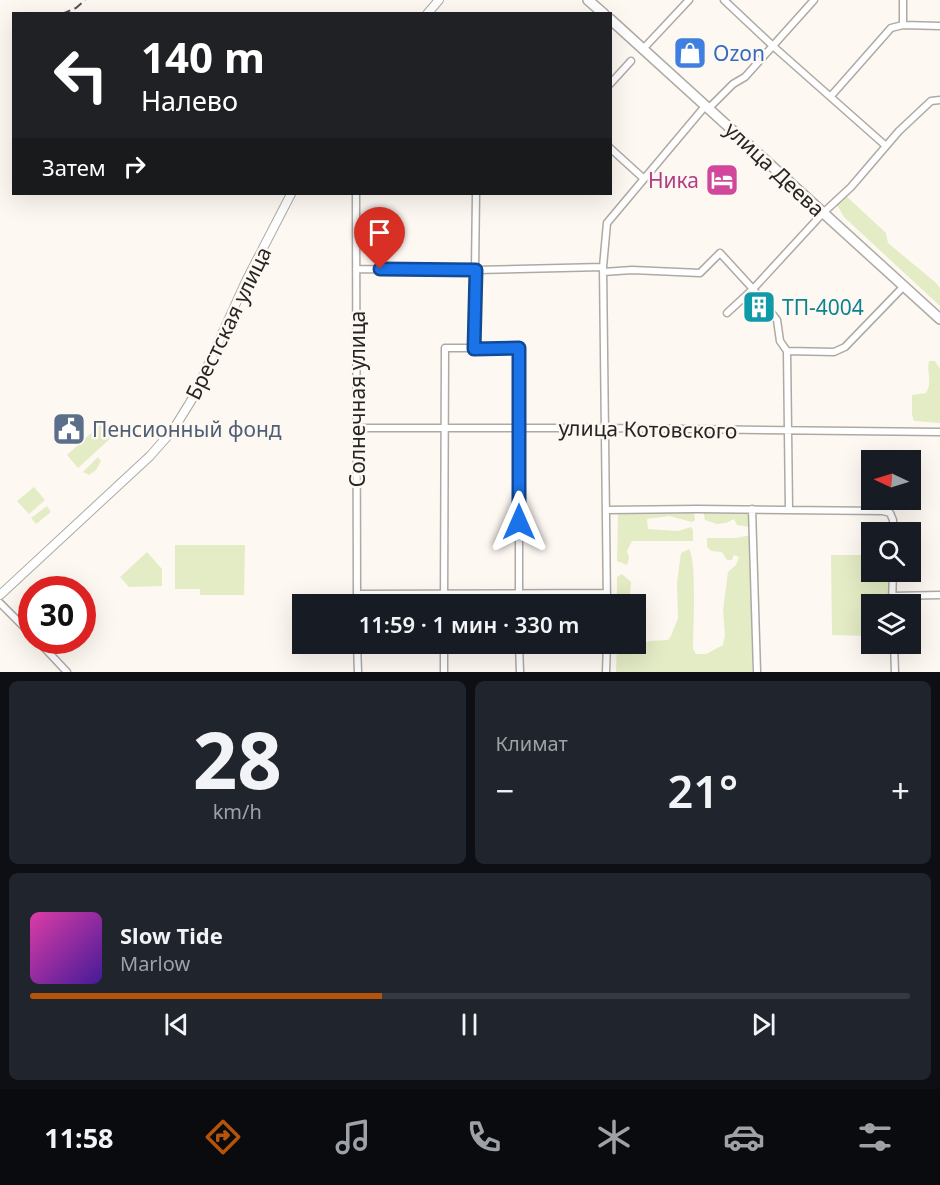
<!DOCTYPE html>
<html lang="ru">
<meta charset="utf-8">
<style>
body{margin:0;font-family:"Noto Sans",sans-serif;background:#20242c;color:#f1f3f6;height:100vh;display:flex;flex-direction:column;font-size:22px;white-space:nowrap}
*{box-sizing:border-box;margin:0}
p{font-size:20px;color:#9ea1a6}
.icon{flex:none;width:33px;height:33px;fill:none;stroke:currentColor;stroke-width:2;stroke-linecap:round;stroke-linejoin:round}
.map{position:relative;height:672px;overflow:hidden}
.details{display:flex;flex-direction:column;gap:9px;padding:9px;background:#0d0f14;flex:1}
.details>*{flex:none}
.guide{position:absolute;left:12px;top:12px;width:600px;height:183px;border-radius:0px;box-shadow:0 6px 24px #0002;background:#202124;color:#fff;overflow:hidden}
.needle{width:39px;rotate:274deg}
.tools{position:absolute;left:861px;top:450px;display:grid;gap:12px}
.tools a{display:grid;place-items:center;width:60px;height:60px;border-radius:0px;background:#171b24;box-shadow:0 6px 24px #0002;font-size:30px}
.speed{position:absolute;left:18px;top:576px;display:flex;gap:12px;font-size:30px;font-weight:700;text-align:center}
.speed>*{display:grid;place-content:center;width:78px;height:78px;border-radius:50%;background:#171b24;box-shadow:0 6px 24px #0002;line-height:1}
.speed .limit{border:9px solid #d22;background:#fff;color:#111}
.pin{position:absolute;display:grid;place-items:center;width:51px;height:51px;color:#fff;margin:-62px -26px;border-radius:50% 50% 50% 0;rotate:-45deg;box-shadow:0 0 6px #0007}
.pin .icon{rotate:45deg}
.me{position:absolute;width:66px;margin:-33px;rotate:0deg;stroke-linejoin:round;filter:drop-shadow(0 0 4px #0008)}
.turn{display:flex;align-items:center;gap:21px;height:126px;padding:0 30px;font-size:27px}
.turn .icon{width:78px;height:78px;stroke-width:2.5}
.turn b{display:block;font-size:42px;line-height:51px}
.then{display:flex;align-items:center;height:57px;padding:0 30px;background:#0003;gap:12px;font-size:22px}
.big{font-size:45px;font-weight:600;line-height:1.1}
.details .card{flex:1;display:flex;flex-direction:column;justify-content:center;gap:9px;min-width:0;padding:0 21px;border-radius:9px;background:#20242c}
.details .dial{align-items:center;gap:0}
.dial b{font-size:78px;line-height:1}
.song{display:flex;align-items:center;gap:18px}
.cover{width:72px;height:72px;border-radius:9px;background:linear-gradient(135deg,hsl(320 70% 55%),hsl(260 70% 35%))}
.played{height:6px;border-radius:3px;background:linear-gradient(90deg,#b45309 40%,#363941 40%)}
.keys{display:flex;justify-content:space-around;direction:ltr}
.heat{display:flex;justify-content:space-between;align-items:center;font-size:33px;direction:ltr}
.details .tiles{flex:1;display:grid;gap:9px;grid-template-columns:1fr 1fr}
.card:last-child{grid-column:span 2}
.trip{position:absolute;left:292px;top:594px;width:354px;height:60px;border-radius:0px;background:#171b24;box-shadow:0 6px 24px #0002;font-weight:600;line-height:60px;text-align:center}
.tabs{display:flex;height:96px;justify-content:space-around;align-items:center;background:#090b0e;color:#9ea1a6}
.tabs .icon{width:42px;height:42px}
.tabs .current{color:#b45309}
.tabs b{font-size:27px;color:#f1f3f6}
.map>svg:first-child{display:block}
.green{fill:#e3ecc5}
.lines{fill:none;stroke-linecap:round;stroke-linejoin:round}
.minor-casing{stroke:#afa9a4;stroke-width:9}
.tertiary-casing{stroke:#afa9a4;stroke-width:10}
.secondary-casing{stroke:#afa9a4;stroke-width:12}
.minor{stroke:#fff;stroke-width:6}
.tertiary{stroke:#fff;stroke-width:8}
.secondary{stroke:#fff;stroke-width:9}
.rail{stroke:#555250;stroke-width:2;stroke-dasharray:9 4.5;stroke-linecap:butt}
.route-casing{stroke:#114b97;stroke-width:15}
.route{stroke:#1a73e8;stroke-width:10}
.labels{text-anchor:middle;dominant-baseline:central;stroke-width:5;stroke-linejoin:round;paint-order:stroke}
.shop-label{font-size:21px;fill:#366cbe;stroke:#fef8f3;text-anchor:start}
.street-label{font-size:21px;fill:#272523;stroke:#fef8f3}
.hotel-label{font-size:21px;fill:#b23c85;stroke:#fef8f3;text-anchor:end}
.culture-label{font-size:21px;fill:#0d838f;stroke:#fef8f3;text-anchor:start}
.service-label{font-size:21px;fill:#4e5e75;stroke:#fef8f3;text-anchor:start}
</style>
<div class="map">
<svg width="940" height="672" viewBox="0 0 940 672">
<rect width="100%" height="100%" fill="#fef8f3"/>
<path class="green" d="M846,196L886,233L888,243L935,282L940,288V306L844,217L837,205Z
M929,361H935L940,369V423L914,421L912,415V395L926,393C933,382 926,372 929,361Z
M102,423L113,436L78,468L67,455Z
M98,457L101,461L96,470L89,475L83,472Z
M34,487L45,500L29,514L17,501Z
M47,506L51,512L36,524L31,518Z
M750,510V527L737,525L734,519L726,523L717,524L705,520L703,511Z
M694,511L695,520L692,522L669,516L647,519L648,529L678,531L691,527L693,530V541H632L627,551L629,558L627,565L617,561L618,513Z
M751,535L752,672H616L617,645L636,647L649,641L668,640L671,636L678,618L677,582L681,553L689,549C697,560 693,631 693,649L696,654H706L723,645L725,635L723,610L728,572L736,565L739,557L734,555L732,560H727L722,552L711,551L707,547V538H736Z
M175,545H245L244,595H200V589H175Z
M147,552L162,569V586L129,587L120,577Z
M831,555H871L872,572H892L891,604H872L871,636L832,635Z
M622,574L631,582L629,604H617V577Z"/>
<g class="lines">
<g class="minor-casing">
<path id="minor" d="M724,0L774,47L886,146
M903,25V0
M644,48L689,0
M610,84L631,61
M831,96L891,28L903,25L940,26
M709,108L733,84L745,77L814,0
M610,148L643,178
M356,194L357,604
M356,269L476,270L603,267
M603,272L632,270L700,273L720,253L753,289L777,320L780,341L787,351
M727,313L753,289L823,213L851,187L899,131L931,101L940,100
M474,349L476,194
M787,351L789,510
M787,351L834,352L845,347L904,286
M357,428H603L940,432
M752,509L757,672
M607,510L697,509L883,511L890,513L893,520V532
M357,594L607,593
M892,596L940,595
M0,603L32,635
M444,604L445,348H519V604
M607,604L603,267L607,223L706,105
M892,604L893,572
M37,640L67,672
M357,644L358,672
M444,644V672
M519,644L520,672
M894,644L895,672
M606,672L607,644"/>
</g>
<g class="tertiary-casing">
<path id="tertiary" d="M427,14L439,0
M0,595L150,456L173,430L194,396L246,281L291,194"/>
</g>
<g class="secondary-casing">
<path id="secondary" d="M588,0L604,14
M610,19L940,319"/>
</g>
<use href="#minor" class="minor"/>
<use href="#tertiary" class="tertiary"/>
<use href="#secondary" class="secondary"/>
<path class="rail" d="M62,14L76,8L85,0"/>
</g>
<g class="lines">
<g class="route-casing">
<path id="route" d="M380,269L476,270L474,349L519,348V522"/>
</g>
<use href="#route" class="route"/>
</g>
<defs>
<g id="shop-square" transform="scale(1.725)"><rect x="-9" y="-9" width="18" height="18" rx="4" fill="#3f7fe0" stroke="#fef8f3"/><path d="M-5-2.5h2.3a2.7 3.5 0 0 1 5.4 0H5L5.5 6h-11ZM-1.5-2.5h3a1.5 2.3 0 0 0-3 0Z" fill="#fff"/></g>
<g id="hotel-square" transform="scale(1.725)"><rect x="-9" y="-9" width="18" height="18" rx="4" fill="#d1479c" stroke="#fef8f3"/><path d="M-6-4.5h1.5V1H6V5H4.5V3h-9V5H-6ZM-4 0a1.8 1.8 0 1 1 3.6 0ZM.5 0V-2.5h3Q6-2.5 6 0Z" fill="#fff"/></g>
<g id="building-square" transform="scale(1.725)"><rect x="-9" y="-9" width="18" height="18" rx="4" fill="#0f9aa8" stroke="#fef8f3"/><path d="M-4-6H4V6H1V3H-1V6H-4ZM-2.5-4.3h1.7v1.8h-1.7ZM.8-4.3h1.7v1.8H.8ZM-2.5-1h1.7V.8h-1.7ZM.8-1h1.7V.8H.8Z" fill="#fff"/></g>
<g id="civic-square" transform="scale(1.725)"><rect x="-9" y="-9" width="18" height="18" rx="4" fill="#5c6f8a" stroke="#fef8f3"/><path d="M-.6-6.5H3V-4.5H.6V-3L4-1V1h2V6H-6V1h2V-1L-.6-3ZM-1.2 2.5V6h2.4V2.5Z" fill="#fff"/></g>
</defs>
<g fill-rule="evenodd">
<use href="#shop-square" x="690" y="53"/>
<use href="#hotel-square" x="722" y="180"/>
<use href="#building-square" x="759" y="307"/>
<use href="#civic-square" x="69" y="429"/>
</g>
<g class="labels">
<g class="shop-label">
<text x="713" y="53">Ozon</text>
</g>
<g class="street-label">
<text transform="translate(775 169) rotate(43)">улица Деева</text>
<text transform="translate(228 323) rotate(-64)">Брестская улица</text>
<text transform="translate(357 399) rotate(-90)">Солнечная улица</text>
<text transform="translate(648 429) rotate(1)">улица Котовского</text>
</g>
<g class="hotel-label">
<text x="699" y="180">Ника</text>
</g>
<g class="culture-label">
<text x="782" y="307">ТП-4004</text>
</g>
<g class="service-label">
<text x="92" y="429">Пенсионный фонд</text>
</g>
</g>
</svg>
<div class="tools">
<a><svg class="needle" viewBox="-14 -14 28 28"><path d="M0-13l5 13h-10z" fill="#e53935"/><path d="M0 13l5-13h-10z" fill="#9ea1a6"/></svg></a>
<a><svg class="icon" aria-label="search" viewBox="0 0 24 24"><circle cx="10" cy="10" r="6"/><path d="M15 15l6 6"/></svg></a>
<a><svg class="icon" aria-label="layers" viewBox="0 0 24 24"><path d="M12 4l9 5-9 5-9-5zM3 14l9 5 9-5"/></svg></a>
</div>
<div class="speed"><div class="limit">30</div></div>
<div class="pin" style="left:380px;top:269px;background:#d93025"><svg class="icon" aria-label="arrive" viewBox="0 0 24 24"><path d="M6 21V4h12l-3 4 3 4H6"/></svg></div>
<svg class="me" style="left:519px;top:522px" viewBox="-20 -20 40 40"><path d="M0-17L14 15 0 8-14 15z" fill="#1a73e8" stroke="#fff" stroke-width="4"/></svg>
<div class="trip">11:59 · 1 мин · 330 m</div>
<div class="guide">
<div class="turn"><svg class="icon" aria-label="left" viewBox="0 0 24 24"><path d="M17 20v-9H6M10 6l-5 5 5 5"/></svg><div><b>140 m</b>Налево</div></div>
<div class="then">Затем<svg class="icon" aria-label="right" viewBox="0 0 24 24"><path d="M7 20v-9h11M14 6l5 5-5 5"/></svg></div>
</div>
</div>
<section class="details">
<div class="tiles">
<div class="card dial"><b>28</b><p>km/h</p></div>
<div class="card"><p>Климат</p>
<div class="heat"><a>−</a><b class="big">21°</b><a>+</a></div>
</div>
<div class="card">
<div class="song"><i class="cover"></i><div><b>Slow Tide</b><p>Marlow</p></div></div>
<div class="played"></div>
<div class="keys"><svg class="icon" aria-label="previous" viewBox="0 0 24 24"><path d="M18 5L8 12l10 7zM5 5v14"/></svg><svg class="icon" aria-label="pause" viewBox="0 0 24 24"><path d="M8 5v14M16 5v14"/></svg><svg class="icon" aria-label="next" viewBox="0 0 24 24"><path d="M6 5l10 7-10 7zM19 5v14"/></svg></div>
</div>
</div>
</section>
<nav class="tabs">
<b>11:58</b>
<svg class="icon current" aria-label="directions" viewBox="0 0 24 24"><path d="M12 3l9 9-9 9-9-9zM9 14v-3h6M13 9l2 2-2 2"/></svg>
<svg class="icon" aria-label="music" viewBox="0 0 24 24"><path d="M9 18V5l10-2v13"/><circle cx="6" cy="18" r="3"/><circle cx="16" cy="16" r="3"/></svg>
<svg class="icon" aria-label="phone" viewBox="0 0 24 24"><path d="M5 4h4l2 5-3 2q2 4 5 5l2-3 5 2v4C11 20 4 13 5 4z"/></svg>
<svg class="icon" aria-label="climate" viewBox="0 0 24 24"><path d="M12 3v18M4 7l16 10M4 17L20 7"/></svg>
<svg class="icon" aria-label="car" viewBox="0 0 24 24"><path d="M5 17H2v-5l4-1 3-4h7l3 4 3 1v5h-3M9 17h6M6 11h13"/><circle cx="7" cy="17" r="2"/><circle cx="17" cy="17" r="2"/></svg>
<svg class="icon" aria-label="filters" viewBox="0 0 24 24"><path d="M4 7h16M4 17h16"/><circle cx="9" cy="7" r="2"/><circle cx="15" cy="17" r="2"/></svg>
</nav>
